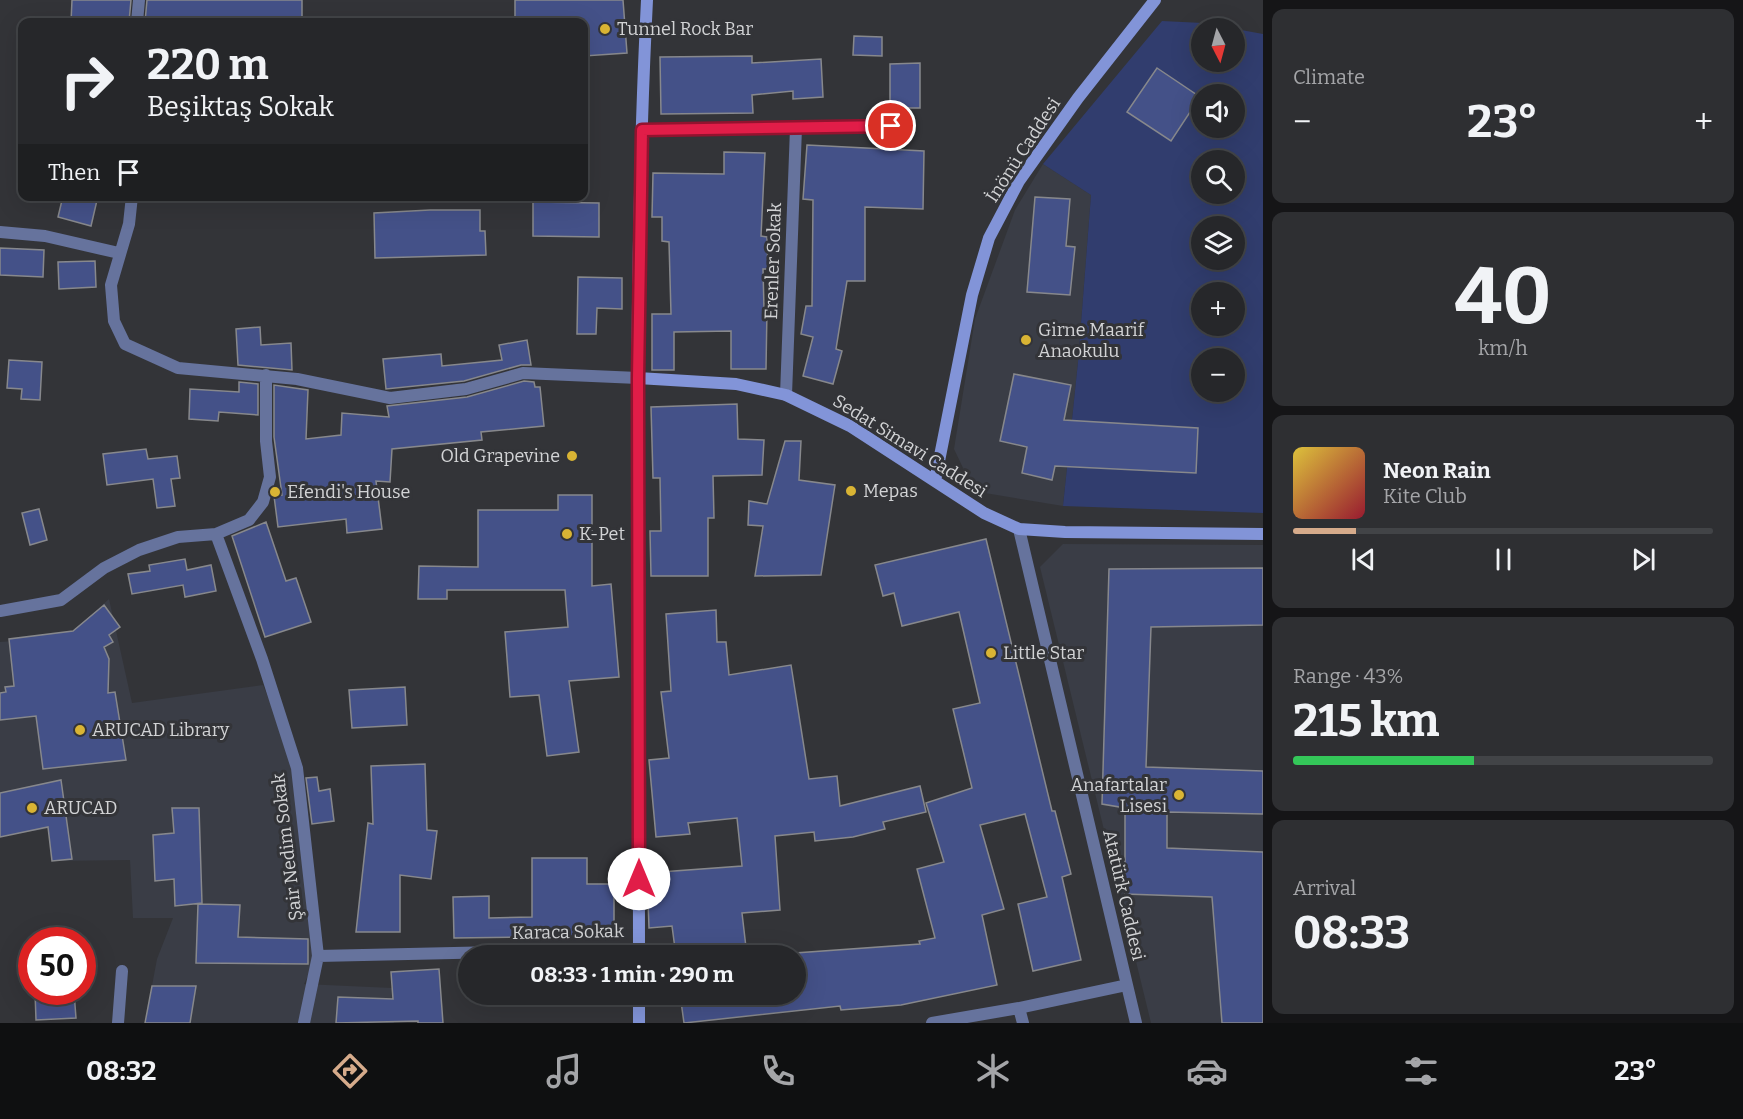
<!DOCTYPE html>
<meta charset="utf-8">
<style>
body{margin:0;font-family:Bitter,serif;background:#2e2f32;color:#f1f3f6;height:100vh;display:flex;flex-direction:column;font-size:22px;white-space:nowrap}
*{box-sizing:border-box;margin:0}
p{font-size:20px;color:#a4a5a8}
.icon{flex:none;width:33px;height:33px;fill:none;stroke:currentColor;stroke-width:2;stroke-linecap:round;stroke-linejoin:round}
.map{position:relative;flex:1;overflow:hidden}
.details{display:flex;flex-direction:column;gap:9px;padding:9px;background:#151517;width:480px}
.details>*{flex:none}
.banner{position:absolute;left:18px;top:18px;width:570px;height:183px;border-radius:12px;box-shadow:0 6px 24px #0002,0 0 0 2px #424447;background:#26272a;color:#f1f3f6;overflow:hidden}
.needle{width:39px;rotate:174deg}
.tools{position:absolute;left:1191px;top:18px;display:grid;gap:12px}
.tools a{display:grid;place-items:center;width:54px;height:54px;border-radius:50%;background:#26272a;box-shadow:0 6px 24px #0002,0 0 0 2px #424447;font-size:30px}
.speed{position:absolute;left:18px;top:927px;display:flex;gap:12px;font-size:30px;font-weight:700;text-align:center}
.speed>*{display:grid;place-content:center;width:78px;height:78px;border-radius:50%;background:#26272a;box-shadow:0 6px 24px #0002,0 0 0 2px #424447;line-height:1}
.speed .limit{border:9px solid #d22;background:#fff;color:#111}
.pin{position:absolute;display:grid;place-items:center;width:51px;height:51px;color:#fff;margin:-26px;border:3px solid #fff;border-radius:50%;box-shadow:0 2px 6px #0007}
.me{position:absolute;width:66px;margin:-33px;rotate:0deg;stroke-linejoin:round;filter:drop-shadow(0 0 4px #0008)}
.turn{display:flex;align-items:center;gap:21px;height:126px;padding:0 30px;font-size:27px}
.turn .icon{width:78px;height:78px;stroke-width:2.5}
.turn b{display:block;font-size:42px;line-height:51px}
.then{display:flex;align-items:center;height:57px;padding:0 30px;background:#0003;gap:12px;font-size:22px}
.big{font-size:45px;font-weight:700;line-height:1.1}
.details .card{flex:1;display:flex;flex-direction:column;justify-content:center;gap:9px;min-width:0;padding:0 21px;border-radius:12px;background:#2e2f32}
.details .dial{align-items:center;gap:0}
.dial b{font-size:78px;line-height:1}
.song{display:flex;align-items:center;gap:18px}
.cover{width:72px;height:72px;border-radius:9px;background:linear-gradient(135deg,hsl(50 70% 55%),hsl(350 70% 35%))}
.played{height:6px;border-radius:3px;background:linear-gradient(90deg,#d6ab8b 15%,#424447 15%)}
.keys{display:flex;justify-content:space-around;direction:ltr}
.heat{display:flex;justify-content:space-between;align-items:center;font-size:33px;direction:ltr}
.charge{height:9px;border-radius:4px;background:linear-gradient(90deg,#34c759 43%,#424447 0)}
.trip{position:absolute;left:458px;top:945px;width:348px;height:60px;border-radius:30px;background:#26272a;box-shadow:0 6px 24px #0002,0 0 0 2px #424447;font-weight:700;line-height:60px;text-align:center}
.tab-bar{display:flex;height:96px;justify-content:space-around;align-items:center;background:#0f1011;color:#a4a5a8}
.tab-bar .icon{width:42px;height:42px}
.tab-bar .active{color:#d6ab8b}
.tab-bar b{font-size:27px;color:#f1f3f6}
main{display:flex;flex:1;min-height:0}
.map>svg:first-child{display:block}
.built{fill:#3a3d46}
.green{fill:#313d6e;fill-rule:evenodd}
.building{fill:#445188;stroke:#87888c;stroke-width:1.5}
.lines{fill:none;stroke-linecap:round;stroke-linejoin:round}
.street{stroke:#66739d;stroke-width:12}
.secondary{stroke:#8294d8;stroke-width:12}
.route-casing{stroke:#92132f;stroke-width:15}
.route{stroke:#e11d48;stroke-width:10}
.poi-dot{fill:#d9b434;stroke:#333438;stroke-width:2}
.labels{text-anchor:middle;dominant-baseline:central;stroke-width:6;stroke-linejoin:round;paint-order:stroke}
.poi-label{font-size:18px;fill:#d2d3d5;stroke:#333438;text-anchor:start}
.street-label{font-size:18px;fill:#d2d3d5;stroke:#333438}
</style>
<main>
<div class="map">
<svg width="1263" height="1023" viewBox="0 0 1263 1023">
<rect width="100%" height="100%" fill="#333438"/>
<path class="built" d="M1043,164L1091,195L1078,362L1063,506L985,493L965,472L954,449L975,319L1015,210Z
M1063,544L1263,545V1023H1151L1040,567Z
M109,599L132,703L263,685L297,768L318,956L304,984L392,988L394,1023H145L157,959L173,918H133L130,860L52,861L48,829L0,835V642L66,637Z"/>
<path class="green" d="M1162,21L1203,23L1263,34V513L1063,506L1078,362L1091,195L1043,164ZM1202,28H1234V62H1202ZM1202,94H1234V128H1202ZM1202,160H1234V194H1202ZM1202,226H1234V260H1202ZM1202,292H1234V326H1202ZM1202,358H1234V392H1202Z"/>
<path class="building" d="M72,0H131L129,22H71Z
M147,0H302V22H145Z
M515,0H623L627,53L584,56V22H515Z
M854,36L882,37V56L853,55Z
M752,56V63L821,59L823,97L793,99V91L752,95L753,113L661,114L660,57Z
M920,63V108H890V64Z
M1157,68L1200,97L1171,141L1127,112Z
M807,145L924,151L923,209L865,207V281H847L836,349L842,351L833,384L803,376L813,337L801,334L806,306H812L813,200L803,199Z
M724,152L765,153L761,236L767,237L768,269H763L764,309H767L766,369H731V331L674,332V370H652V314H671L669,242L662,241V217H652L653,173L724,174Z
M63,196H98L91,226L58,217Z
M1035,197L1070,199L1066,246L1075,247L1070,295L1027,292Z
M533,202L599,203V237L533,236Z
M430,210H480V231H485L486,255L375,258L374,213Z
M0,248L44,250L43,277L0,275Z
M95,261L96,287L59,289L58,262Z
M578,277L622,278V309L597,308L596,334H577Z
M260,327L261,345L291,343L292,370L238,365L236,329Z
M527,340L531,365H521L464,381L386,389L383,359L441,354L442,366L502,360L499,345Z
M9,360L42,362L40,400L21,399L22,389L7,388Z
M1014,374L1071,385L1064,420L1198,428L1196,473L1055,466L1052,480L1022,473L1027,447L1000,441Z
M524,381L534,382L535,387H540L544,426L481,432L482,440L392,449L390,482L376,481L382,529L347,533L346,519L278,527L274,496L282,495L274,437V385L308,390L306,439L341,435L342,413L389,417L387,406L467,397Z
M239,382L258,384V415L219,412L218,421L189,419L190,389L239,392Z
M737,404L738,439L764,440L762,475L713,476L714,518H708V576H651L650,531H661L660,478H653L651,407Z
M785,441H801L799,480L835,485L821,575L755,576L763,526L748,525L749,501L767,504Z
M146,449L148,459L177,456L180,478L171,479L175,506L157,508L153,479L107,485L103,454Z
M558,495H592V586L611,584L619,677L569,681L579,752L547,756L539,695L510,697L505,632L568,627L565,590H447V599H418L419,566L478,567V510H558Z
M39,509L47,540L30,545L22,513Z
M266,522L286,581L296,578L311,622L265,637L232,536Z
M986,539L1052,811H1055L1071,874L1062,877L1081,960L1033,971L1018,904L1047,897L1025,814L980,825L1004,909L982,915L997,985L901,1005L841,1010L840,1006L684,1023L680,994H795V953L920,944L919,941L935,938L917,869L944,862L926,803L972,788L953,709L980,703L959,612L902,626L894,593L883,596L875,565Z
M185,559L187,570L211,565L216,591L185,597L183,585L132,594L128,574L150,571L149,565Z
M1263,568V625L1151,627L1146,767L1263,771V814L1167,812V848L1263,852V1023H1222L1212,897L1125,894V808L1102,804L1109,569Z
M104,605L120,627L109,635L113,642L104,647L109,659L108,693L115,692L126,760L43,769L36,716L0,720V693L6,692L5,687L14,686L9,639L73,631Z
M716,610L717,642H726L729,675L791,665L809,779L837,776L840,806L920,786L926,812L883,822L885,829L853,837L815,841L814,832L775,836L780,910L742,913L747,956H676L672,926L649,928L647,873L742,866L737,818L688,823L690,834L656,837L649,760L669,758L661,692L671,691L666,614Z
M405,687L407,725L352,728L349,690Z
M425,764L427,830L437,831L431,879L400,875V932H356L368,823L373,824L371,766Z
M317,777L319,791L330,789L334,821L312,824L306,778Z
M61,780L72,859L52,861L48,827L0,837V793Z
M172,808H199L202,903L175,906L174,879L155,881L153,835L174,833Z
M532,858H587V884H614V936L454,938L453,897L489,896V918L532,917Z
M198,904L240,905L238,937L308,939V964L196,963Z
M439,969L443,1023H418V1021L336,1023L338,997L393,999L391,972Z
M152,986H196L190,1023H145Z
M35,992H74L76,1018L36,1020Z"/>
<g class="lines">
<path class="street" d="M137,22L139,0
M642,130L891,126
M132,196L129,224L111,285L114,321L125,344L178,368L297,379L390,398L466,389L523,373L638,378
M0,232L45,236L119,253
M786,395L796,128
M1019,529L1136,1023
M216,534L262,659L297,768L318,956L304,1023
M0,611L61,600L104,568L139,550L178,537L216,534L249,520L263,502L270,477L266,441V375
M318,956L639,949
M1019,1008L1023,1023
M118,1023L122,971
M932,1023L1019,1008L1127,985"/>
<path class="secondary" d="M638,378L736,384L786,395L850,426L984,513L1019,529L1065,532L1263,534
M935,481L972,295L989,238L1019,181L1078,98L1155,0
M639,956C639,637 631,318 647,0
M639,1023V994"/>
</g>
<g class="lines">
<g class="route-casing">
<path id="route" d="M639,879L638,378L642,130L891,126"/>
</g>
<use href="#route" class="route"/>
</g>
<g class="poi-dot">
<circle cx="605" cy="29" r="6"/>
<circle cx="1026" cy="340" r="6"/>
<circle cx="572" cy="456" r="6"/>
<circle cx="851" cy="491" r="6"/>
<circle cx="275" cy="492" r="6"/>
<circle cx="567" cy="534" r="6"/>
<circle cx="991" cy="653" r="6"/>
<circle cx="80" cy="730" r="6"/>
<circle cx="1179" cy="795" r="6"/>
<circle cx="32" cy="808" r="6"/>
</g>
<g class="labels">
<g class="poi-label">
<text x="617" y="29">Tunnel Rock Bar</text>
<text x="1038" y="330">Girne Maarif<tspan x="1038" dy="21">Anaokulu</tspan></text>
<text x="560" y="456" text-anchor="end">Old Grapevine</text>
<text x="863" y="491">Mepas</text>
<text x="287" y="492">Efendi's House</text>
<text x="579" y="534">K-Pet</text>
<text x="1003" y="653">Little Star</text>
<text x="92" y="730">ARUCAD Library</text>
<text x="1167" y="785" text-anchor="end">Anafartalar<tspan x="1167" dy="21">Lisesi</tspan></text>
<text x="44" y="808">ARUCAD</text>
</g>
<g class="street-label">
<text transform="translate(1023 150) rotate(-57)">İnönü Caddesi</text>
<text transform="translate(773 261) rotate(-88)">Erenler Sokak</text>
<text transform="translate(910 446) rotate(32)">Sedat Simavi Caddesi</text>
<text transform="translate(287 847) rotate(-97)">Şair Nedim Sokak</text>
<text transform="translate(1124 895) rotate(77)">Atatürk Caddesi</text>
<text transform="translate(568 932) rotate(-1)">Karaca Sokak</text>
</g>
</g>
</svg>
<div class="tools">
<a><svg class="needle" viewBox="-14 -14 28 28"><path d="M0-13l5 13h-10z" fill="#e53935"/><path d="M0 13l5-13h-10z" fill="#a4a5a8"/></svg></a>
<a><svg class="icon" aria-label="sound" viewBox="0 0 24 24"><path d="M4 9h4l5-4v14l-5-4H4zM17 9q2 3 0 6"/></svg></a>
<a><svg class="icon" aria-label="search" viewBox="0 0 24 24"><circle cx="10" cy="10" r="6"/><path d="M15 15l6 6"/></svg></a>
<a><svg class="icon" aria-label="layers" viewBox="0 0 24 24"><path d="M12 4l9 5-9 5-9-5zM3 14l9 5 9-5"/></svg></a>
<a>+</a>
<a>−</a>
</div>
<div class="speed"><div class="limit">50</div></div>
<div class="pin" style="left:891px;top:126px;background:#d93025"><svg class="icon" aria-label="arrive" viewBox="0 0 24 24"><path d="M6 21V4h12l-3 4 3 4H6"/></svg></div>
<svg class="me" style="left:639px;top:879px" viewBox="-20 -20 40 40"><circle r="19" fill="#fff"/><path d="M0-13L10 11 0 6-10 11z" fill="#e11d48"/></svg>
<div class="trip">08:33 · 1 min · 290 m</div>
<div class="banner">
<div class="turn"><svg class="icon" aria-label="right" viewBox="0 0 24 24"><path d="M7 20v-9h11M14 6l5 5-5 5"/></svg><div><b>220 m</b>Beşiktaş Sokak</div></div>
<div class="then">Then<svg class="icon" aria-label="arrive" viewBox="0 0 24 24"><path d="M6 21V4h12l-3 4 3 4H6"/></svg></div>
</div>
</div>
<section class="details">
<div class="card"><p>Climate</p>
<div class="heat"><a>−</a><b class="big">23°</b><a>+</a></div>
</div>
<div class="card dial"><b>40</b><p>km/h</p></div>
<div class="card">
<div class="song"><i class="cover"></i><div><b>Neon Rain</b><p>Kite Club</p></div></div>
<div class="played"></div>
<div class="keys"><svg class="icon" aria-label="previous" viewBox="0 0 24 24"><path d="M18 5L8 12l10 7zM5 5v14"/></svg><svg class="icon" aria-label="pause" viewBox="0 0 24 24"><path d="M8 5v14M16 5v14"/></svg><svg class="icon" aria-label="next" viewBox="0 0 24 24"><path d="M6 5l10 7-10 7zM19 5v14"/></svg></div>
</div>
<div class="card"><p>Range · 43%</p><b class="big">215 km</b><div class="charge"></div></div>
<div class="card"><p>Arrival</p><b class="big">08:33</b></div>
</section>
</main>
<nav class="tab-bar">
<b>08:32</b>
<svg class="icon active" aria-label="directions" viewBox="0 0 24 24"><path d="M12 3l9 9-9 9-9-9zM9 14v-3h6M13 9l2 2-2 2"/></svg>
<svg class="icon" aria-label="music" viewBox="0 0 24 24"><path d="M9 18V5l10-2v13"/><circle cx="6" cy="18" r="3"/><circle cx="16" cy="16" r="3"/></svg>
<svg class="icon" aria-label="phone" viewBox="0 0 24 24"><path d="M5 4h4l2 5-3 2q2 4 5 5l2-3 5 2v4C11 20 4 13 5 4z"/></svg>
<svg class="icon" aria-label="climate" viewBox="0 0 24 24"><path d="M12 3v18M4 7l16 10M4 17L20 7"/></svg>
<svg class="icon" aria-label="car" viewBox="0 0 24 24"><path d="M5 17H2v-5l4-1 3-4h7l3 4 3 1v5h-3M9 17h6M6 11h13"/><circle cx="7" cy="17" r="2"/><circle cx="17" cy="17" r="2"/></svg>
<svg class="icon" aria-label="filters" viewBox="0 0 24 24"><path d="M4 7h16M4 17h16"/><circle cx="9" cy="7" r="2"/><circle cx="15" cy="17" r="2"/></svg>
<b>23°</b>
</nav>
